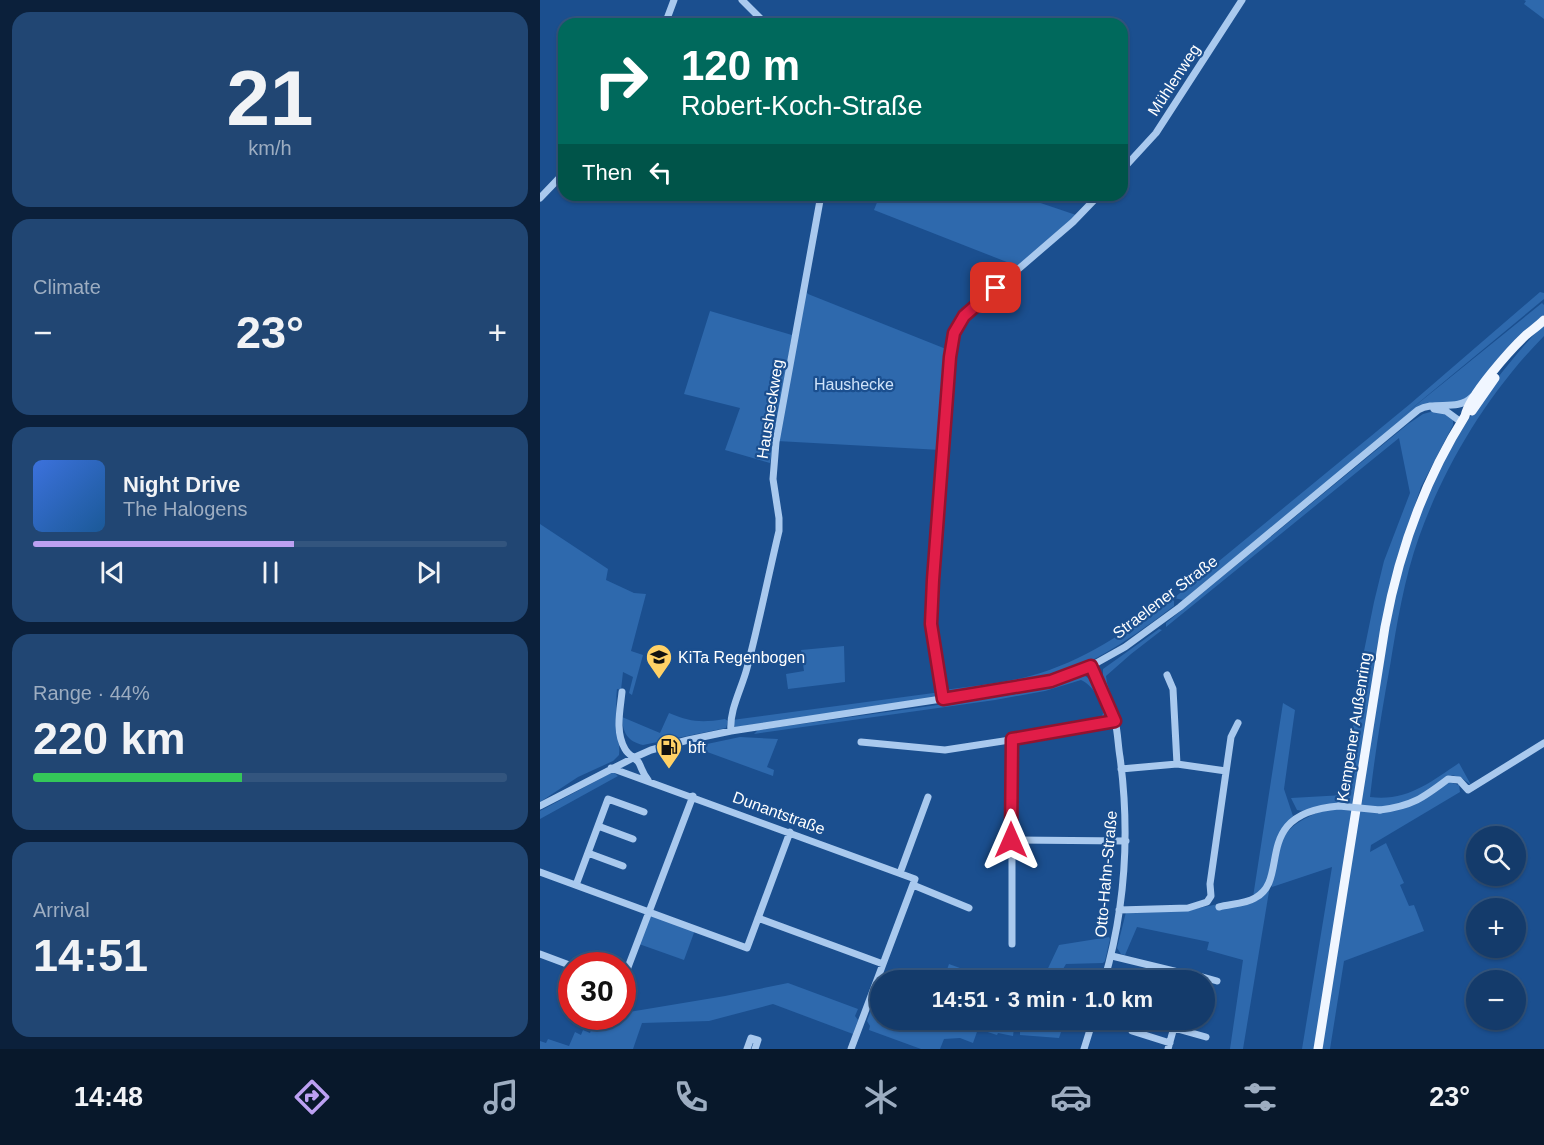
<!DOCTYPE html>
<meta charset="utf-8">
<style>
body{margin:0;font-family:Arial,sans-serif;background:#214673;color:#f1f3f6;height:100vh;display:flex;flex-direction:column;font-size:22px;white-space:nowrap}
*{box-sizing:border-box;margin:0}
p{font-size:20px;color:#9dadc1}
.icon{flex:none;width:33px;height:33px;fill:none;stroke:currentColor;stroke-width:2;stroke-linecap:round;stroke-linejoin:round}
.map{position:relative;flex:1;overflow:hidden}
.panel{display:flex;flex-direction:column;gap:12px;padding:12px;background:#0b203b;width:540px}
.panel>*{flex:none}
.hud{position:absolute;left:18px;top:18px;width:570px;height:183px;border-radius:18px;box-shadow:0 2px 4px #0004,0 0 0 2px #33557e;background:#00695c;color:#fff;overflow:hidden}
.controls{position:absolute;left:926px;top:826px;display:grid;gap:12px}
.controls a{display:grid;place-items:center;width:60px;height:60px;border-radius:50%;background:#143b6b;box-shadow:0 2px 4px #0004,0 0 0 2px #33557e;font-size:30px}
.speed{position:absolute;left:18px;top:952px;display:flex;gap:12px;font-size:30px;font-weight:700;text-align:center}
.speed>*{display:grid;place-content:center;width:78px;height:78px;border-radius:50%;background:#143b6b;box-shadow:0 2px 4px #0004,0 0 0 2px #33557e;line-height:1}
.speed .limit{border:9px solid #d22;background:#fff;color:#111}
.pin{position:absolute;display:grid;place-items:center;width:51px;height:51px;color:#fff;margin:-26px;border-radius:12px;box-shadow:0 3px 9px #0006}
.me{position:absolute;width:66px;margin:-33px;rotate:0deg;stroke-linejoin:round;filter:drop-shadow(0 0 4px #0008)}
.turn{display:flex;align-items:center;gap:21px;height:126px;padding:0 24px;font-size:27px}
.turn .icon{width:78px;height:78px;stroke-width:2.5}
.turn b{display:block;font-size:42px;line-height:51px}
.then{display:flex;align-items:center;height:57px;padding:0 24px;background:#0003;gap:12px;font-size:22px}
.big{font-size:45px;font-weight:700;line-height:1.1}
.panel .tile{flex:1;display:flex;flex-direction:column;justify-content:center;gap:9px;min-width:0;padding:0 21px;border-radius:18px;background:#214673}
.panel .dial{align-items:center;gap:0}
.dial b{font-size:78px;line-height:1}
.song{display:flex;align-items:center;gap:18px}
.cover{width:72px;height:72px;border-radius:9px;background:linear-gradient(135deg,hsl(220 70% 55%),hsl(210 70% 35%))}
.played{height:6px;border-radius:3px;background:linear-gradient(90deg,#bca0f2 55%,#33557e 55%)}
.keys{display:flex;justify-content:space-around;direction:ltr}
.heat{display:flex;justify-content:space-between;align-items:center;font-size:33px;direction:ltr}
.charge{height:9px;border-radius:4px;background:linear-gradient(90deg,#34c759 44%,#33557e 0)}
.trip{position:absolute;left:330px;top:970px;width:345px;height:60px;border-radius:30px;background:#143b6b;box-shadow:0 2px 4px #0004,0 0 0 2px #33557e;font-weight:700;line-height:60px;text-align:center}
.tab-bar{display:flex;height:96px;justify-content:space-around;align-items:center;background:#08182b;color:#9dadc1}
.tab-bar .icon{width:42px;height:42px}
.tab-bar .active{color:#bca0f2}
.tab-bar b{font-size:27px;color:#f1f3f6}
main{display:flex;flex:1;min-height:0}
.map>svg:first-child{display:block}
.green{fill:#2e69ad}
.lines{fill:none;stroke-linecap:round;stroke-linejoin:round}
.minor{stroke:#a9c9ee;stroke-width:7}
.major{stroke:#f0f6ff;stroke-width:9}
.minor-bridge{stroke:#a9c9ee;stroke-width:7}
.route-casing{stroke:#92132f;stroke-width:15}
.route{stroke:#e11d48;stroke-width:10}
.labels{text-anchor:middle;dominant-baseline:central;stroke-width:4.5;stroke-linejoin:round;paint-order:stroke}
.street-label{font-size:16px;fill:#fff;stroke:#1b4f8f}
.park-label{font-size:16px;fill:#cfe3fa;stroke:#1b4f8f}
.poi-label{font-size:16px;fill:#fff;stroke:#1b4f8f;text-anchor:start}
</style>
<main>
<section class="panel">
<div class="tile dial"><b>21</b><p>km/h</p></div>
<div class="tile"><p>Climate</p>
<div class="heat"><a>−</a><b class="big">23°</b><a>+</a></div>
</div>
<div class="tile">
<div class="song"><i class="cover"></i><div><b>Night Drive</b><p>The Halogens</p></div></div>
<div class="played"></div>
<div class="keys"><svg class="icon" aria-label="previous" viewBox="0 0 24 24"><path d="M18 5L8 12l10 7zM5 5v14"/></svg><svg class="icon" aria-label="pause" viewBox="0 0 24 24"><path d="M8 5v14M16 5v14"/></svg><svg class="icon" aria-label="next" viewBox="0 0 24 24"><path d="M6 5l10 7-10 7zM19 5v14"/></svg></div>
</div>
<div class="tile"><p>Range · 44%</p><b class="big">220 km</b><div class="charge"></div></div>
<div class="tile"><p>Arrival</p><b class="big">14:51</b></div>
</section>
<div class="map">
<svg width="1004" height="1049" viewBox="0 0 1004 1049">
<rect width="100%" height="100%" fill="#1b4f8f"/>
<path class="green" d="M984,0H1004V19L984,4L986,1Z
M340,195H477L536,215L477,266L334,210Z
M265,290L268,294L406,349L410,347L401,450L237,441Z
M1000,292L1004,293V299L854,423L1002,303L1004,305V315L991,326L927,398L913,403H892L781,487L643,600L634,598L870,404Z
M170,311L252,335L230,463L185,450L200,408L144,394Z
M1004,324V336C949,392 905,464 879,537C864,579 857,623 850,666C842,710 835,753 830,797C866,802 891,782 919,763L931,785L922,778L912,775L888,791L850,811L875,804L909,782L919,785L920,792L831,845L830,852L846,843L864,883L860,885L869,906L874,905L884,931L804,961L790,1049H781L847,639C851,618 854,597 859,576C884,481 936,395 1004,324Z
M894,411L908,414L913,419V425L881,487L857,558L775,1049H762L792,867L732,887C737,827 750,823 802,803L780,806L764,811L757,810L751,798L804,795L822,661L834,602L844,561L870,493L859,438L626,627V623L868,424L883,414Z
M0,524L68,569L66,580L94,593L106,594L91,651L103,655L92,695L89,693L93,677L83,672L81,690L77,689C76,697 76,721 77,731C78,739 80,747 79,755L73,761L38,777L0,802Z
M631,599L634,601V606C594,636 554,665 505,679C474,688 441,691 409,696L404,690C433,686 463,683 490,676C543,662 588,630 631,599Z
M619,629L622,630L591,654L566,676L567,683L573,700L563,678V669Z
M304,646L305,682L248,689L246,674L264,671L261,650Z
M543,675C555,679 565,703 567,715L560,718L563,714C563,703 552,684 541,680L505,691L455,700L214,734L218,730L476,694L516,684Z
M401,692L399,697L204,726L195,727L192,720Z
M743,703L755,710L744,789L753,816L738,837L703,1049H690L703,960L667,950L669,942L597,927L585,955L581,954L577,948L586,912L649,910L713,897Z
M129,713C151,722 161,723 185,719L188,721L186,728L103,745C87,741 83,733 82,717L120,733Z
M200,737L238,739L227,767L234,770L233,776L159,749L151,751L167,744Z
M73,772L78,776L0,819V811Z
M110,915L155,930L144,960L99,944Z
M569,937L570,939L565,961L563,963L526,964L517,979L521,981H502L519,945Z
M409,964L447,978L462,981H403Z
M248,983L318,1009L315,1016L318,1020L313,1034L233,1004L169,1021L102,1023L93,1049H0V1041L6,1043L8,1039L29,1046L35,1032L41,1035L43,1030L50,1033L56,1017H82L83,1013L185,996Z
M336,1003L340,1005V1020H383L388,1022L389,1020H525L519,1038L480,1035V1028H474L473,1036L458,1033L457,1035L438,1029L433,1043L420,1038L404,1039L400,1049H381L329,1030L330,1026L327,1021L333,1004Z"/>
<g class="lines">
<path class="minor" d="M202,0L226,24
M125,24L134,0
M582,170L616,133L702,0
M0,198L24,173
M894,409L906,411L921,422
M551,666C560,684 570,702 575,721C578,733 578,746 580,757C590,832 585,909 564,981
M627,675L633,689L637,764
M82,692C80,711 75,732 85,749C88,755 96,758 99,763C102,769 103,774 108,780
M403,699L391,624L393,580L410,357L414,333L424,316L533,222L559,195
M191,731C189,710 202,688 207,668C219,623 228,577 239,531V518L233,479L236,442L281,195
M472,739V944
M321,742L405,750L502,735L575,721
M71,768L375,879L311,1049
M581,769L637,764L686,771
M0,806L93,758L111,750L148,740L191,731L487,686L511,681L551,666L585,647L640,607L878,410C895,400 917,412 932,397
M840,810C872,806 883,798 908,779L919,780L928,790L1004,743
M58,826L93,839
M471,840L586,841
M48,853L83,866
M0,872L207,948L250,832
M360,873L388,797
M36,885L68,799L104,812
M373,885L429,908
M679,907C690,904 705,904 715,898C752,879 709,813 799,806
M579,910L648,908L667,902L671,896L670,884L691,737L698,723
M218,918L343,964
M0,954L32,966
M572,956L638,972L645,976V981
M645,976H659L677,981
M82,983L153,796
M634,1028L666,1037
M592,1031L630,1043
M207,1049L211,1038L218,1040L215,1049
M544,1049L553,1020
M628,1049L636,1020"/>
<path class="major" d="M932,411L955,378
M778,1049L845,627C859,551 884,481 925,416C929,396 970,350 986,335C992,330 998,326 1004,320"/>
<path class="minor-bridge" d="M799,806L840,810"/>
</g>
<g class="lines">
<g class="route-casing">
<path id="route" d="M456,288L424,316L414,333L410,357L393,580L391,624L403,699L511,681L551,666L575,721L472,739L471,840"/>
</g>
<use href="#route" class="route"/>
</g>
<defs>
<g id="school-pin" transform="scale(1.35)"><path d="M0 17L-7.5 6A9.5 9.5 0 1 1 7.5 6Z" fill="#ffd166" stroke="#1b4f8f"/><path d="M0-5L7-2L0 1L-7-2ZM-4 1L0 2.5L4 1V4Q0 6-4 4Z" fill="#111"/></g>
<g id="fuel-pin" transform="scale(1.35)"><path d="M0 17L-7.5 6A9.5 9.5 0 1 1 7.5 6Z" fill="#ffd166" stroke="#1b4f8f"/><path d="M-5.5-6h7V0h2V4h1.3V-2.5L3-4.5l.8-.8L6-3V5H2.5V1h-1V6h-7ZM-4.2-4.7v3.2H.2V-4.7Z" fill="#111"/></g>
</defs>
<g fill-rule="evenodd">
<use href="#school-pin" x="119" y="657"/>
<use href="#fuel-pin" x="129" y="747"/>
</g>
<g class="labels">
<g class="street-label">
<text transform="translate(634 80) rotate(-57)">Mühlenweg</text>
<text transform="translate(230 409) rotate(-81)">Hausheckweg</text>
<text transform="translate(625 597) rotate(-37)">Straelener Straße</text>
<text transform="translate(814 727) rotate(-81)">Kempener Außenring</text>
<text transform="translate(239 813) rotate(20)">Dunantstraße</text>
<text transform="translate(566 874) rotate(-85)">Otto-Hahn-Straße</text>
</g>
<g class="park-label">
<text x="314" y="384">Haushecke</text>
</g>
<g class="poi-label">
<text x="138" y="657">KiTa Regenbogen</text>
<text x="148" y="747">bft</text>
</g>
</g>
</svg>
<div class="controls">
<a><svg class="icon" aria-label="search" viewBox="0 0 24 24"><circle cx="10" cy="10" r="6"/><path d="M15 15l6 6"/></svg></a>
<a>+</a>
<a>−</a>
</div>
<div class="speed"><div class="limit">30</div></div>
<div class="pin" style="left:456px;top:288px;background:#d93025"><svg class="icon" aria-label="arrive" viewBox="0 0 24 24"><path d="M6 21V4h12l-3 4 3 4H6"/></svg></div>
<svg class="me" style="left:471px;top:840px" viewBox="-20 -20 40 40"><path d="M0-17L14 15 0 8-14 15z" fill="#e11d48" stroke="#fff" stroke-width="4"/></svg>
<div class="trip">14:51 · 3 min · 1.0 km</div>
<div class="hud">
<div class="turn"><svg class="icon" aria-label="right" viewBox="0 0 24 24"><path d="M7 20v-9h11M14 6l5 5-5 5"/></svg><div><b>120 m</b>Robert-Koch-Straße</div></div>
<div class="then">Then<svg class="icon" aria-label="left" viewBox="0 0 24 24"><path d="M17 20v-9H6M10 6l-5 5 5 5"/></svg></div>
</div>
</div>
</main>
<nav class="tab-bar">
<b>14:48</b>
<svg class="icon active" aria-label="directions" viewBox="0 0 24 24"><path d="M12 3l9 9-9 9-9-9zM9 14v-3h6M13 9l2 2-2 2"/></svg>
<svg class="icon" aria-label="music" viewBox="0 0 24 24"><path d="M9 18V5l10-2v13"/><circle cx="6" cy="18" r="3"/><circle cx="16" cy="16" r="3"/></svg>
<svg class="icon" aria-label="phone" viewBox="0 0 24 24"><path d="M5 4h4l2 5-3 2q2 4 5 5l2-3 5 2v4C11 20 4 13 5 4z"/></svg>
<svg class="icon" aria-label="climate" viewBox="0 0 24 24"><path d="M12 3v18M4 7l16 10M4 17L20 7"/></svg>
<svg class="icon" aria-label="car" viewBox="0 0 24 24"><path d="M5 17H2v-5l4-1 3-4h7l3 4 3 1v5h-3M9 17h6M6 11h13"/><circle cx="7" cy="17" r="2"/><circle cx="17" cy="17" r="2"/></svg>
<svg class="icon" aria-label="filters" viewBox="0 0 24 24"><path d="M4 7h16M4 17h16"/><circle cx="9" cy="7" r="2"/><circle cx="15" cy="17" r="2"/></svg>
<b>23°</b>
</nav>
